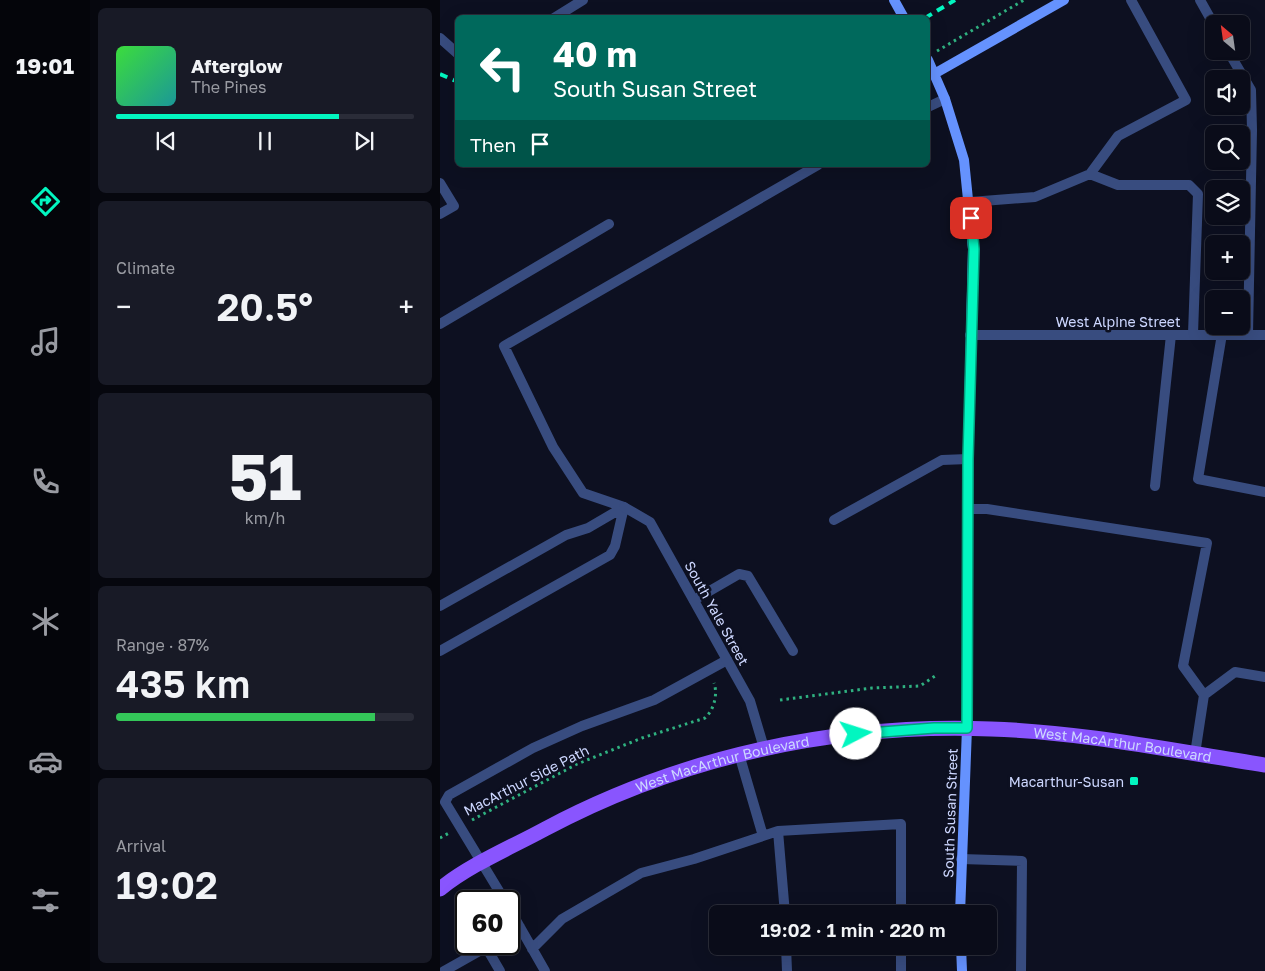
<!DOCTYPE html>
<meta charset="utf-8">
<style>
body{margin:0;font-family:"Golos Text",sans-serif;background:#181a26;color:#f1f3f6;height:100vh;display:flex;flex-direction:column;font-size:19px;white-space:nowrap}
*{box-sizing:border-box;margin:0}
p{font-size:16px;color:#999ba2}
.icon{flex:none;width:28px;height:28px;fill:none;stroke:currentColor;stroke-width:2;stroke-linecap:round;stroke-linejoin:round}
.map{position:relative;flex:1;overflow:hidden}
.side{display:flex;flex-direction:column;gap:8px;padding:8px;background:#06070e;width:350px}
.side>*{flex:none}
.banner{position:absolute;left:15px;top:15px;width:475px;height:152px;border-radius:8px;box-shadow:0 5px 20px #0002,0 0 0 1px #2a2c38;background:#00695c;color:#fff;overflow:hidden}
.needle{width:32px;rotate:331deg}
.controls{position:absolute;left:765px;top:15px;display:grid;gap:10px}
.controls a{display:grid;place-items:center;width:45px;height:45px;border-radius:8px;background:#0a0c19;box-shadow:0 5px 20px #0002,0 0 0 1px #2a2c38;font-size:25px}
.speed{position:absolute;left:15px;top:890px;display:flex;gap:10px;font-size:25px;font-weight:700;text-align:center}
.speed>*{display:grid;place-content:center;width:65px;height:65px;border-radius:50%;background:#0a0c19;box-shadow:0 5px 20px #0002,0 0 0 1px #2a2c38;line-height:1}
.speed .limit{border:2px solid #111;border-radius:8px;background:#fff;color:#111}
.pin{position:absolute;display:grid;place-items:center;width:42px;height:42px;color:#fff;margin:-21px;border-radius:10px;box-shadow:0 2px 8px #0006}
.me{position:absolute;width:55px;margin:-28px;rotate:85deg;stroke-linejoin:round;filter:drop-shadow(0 0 4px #0008)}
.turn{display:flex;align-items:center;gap:18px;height:105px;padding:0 15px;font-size:22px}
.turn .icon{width:65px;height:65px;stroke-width:2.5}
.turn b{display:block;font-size:35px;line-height:42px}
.then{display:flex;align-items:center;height:48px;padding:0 15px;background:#0003;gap:10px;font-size:19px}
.big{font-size:38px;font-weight:600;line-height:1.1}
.side .card{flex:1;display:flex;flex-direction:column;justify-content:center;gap:8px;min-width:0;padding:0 18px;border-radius:8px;background:#181a26}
.side .dial{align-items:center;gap:0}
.dial b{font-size:65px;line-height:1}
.song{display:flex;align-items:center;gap:15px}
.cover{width:60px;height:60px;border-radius:8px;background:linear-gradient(135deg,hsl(120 70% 55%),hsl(180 70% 35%))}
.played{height:5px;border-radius:2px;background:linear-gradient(90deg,#02f6c0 75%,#2a2c38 75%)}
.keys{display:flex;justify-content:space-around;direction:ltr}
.heat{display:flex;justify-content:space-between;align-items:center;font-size:28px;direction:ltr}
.charge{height:8px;border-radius:4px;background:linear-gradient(90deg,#34c759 87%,#2a2c38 0)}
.trip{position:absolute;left:269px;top:905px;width:288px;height:50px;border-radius:8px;background:#0a0c19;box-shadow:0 5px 20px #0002,0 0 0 1px #2a2c38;font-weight:600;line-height:50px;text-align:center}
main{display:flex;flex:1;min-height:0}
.tab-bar{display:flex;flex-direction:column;width:90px;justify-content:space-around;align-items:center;background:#04050a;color:#999ba2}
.tab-bar .icon{width:35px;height:35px}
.tab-bar .active{color:#02f6c0}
.tab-bar b{font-size:22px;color:#f1f3f6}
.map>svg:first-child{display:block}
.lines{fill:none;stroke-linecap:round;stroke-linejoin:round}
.path{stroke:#2fb180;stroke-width:3;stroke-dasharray:2.5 4;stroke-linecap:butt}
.lane{stroke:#384c7f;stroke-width:10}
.street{stroke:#384c7f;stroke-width:10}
.secondary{stroke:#6592fe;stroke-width:10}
.primary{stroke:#8955fe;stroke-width:15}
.rail{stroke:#02f6c0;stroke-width:4;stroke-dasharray:8 6;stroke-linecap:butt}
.route-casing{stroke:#01a07d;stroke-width:12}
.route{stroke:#02f6c0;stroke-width:9}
.poi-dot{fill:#02f6c0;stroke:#0d1021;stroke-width:2}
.labels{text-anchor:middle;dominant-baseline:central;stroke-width:5;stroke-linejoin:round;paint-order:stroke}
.street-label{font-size:14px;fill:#cdd7ff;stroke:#0d1021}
.poi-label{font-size:14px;fill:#cdd7ff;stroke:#0d1021;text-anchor:end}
</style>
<main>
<nav class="tab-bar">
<b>19:01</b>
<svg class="icon active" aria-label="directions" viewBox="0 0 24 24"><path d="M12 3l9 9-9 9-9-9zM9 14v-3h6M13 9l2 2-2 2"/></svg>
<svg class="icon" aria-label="music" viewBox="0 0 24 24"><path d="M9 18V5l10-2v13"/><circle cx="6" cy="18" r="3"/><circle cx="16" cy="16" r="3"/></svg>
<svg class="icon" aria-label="phone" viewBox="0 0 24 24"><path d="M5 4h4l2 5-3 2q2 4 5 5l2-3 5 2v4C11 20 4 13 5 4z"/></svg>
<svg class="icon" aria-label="climate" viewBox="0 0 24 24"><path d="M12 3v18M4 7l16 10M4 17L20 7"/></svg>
<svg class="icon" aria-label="car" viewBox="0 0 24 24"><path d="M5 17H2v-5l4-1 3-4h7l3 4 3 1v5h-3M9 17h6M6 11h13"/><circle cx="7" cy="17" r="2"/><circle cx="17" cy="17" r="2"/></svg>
<svg class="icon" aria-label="filters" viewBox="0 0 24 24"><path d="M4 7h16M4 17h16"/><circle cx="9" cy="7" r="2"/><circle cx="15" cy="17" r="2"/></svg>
</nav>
<section class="side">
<div class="card">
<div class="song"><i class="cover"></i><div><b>Afterglow</b><p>The Pines</p></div></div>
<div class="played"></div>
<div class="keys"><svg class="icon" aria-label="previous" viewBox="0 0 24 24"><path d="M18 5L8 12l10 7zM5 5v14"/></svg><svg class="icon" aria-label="pause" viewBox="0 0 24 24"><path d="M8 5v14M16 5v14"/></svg><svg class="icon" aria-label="next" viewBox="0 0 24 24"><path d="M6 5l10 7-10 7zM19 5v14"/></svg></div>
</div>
<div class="card"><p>Climate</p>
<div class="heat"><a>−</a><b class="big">20.5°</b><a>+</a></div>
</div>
<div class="card dial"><b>51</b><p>km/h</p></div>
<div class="card"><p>Range · 87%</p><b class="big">435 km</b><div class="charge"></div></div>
<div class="card"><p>Arrival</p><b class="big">19:02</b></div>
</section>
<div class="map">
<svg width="825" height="971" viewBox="0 0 825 971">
<rect width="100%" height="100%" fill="#0d1021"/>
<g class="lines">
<path class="path" d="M497,51L584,0
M340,700L432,688L480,686L495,676
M32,820L137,764L202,738L265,718C274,710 278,694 274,683
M0,838L9,833"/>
<path class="lane" d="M760,0L774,25
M114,18L143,0
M0,38L18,54
M788,51L811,90L812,130L808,334
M488,107L505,99
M650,174L678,185H749L758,194L753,334
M0,183L14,206L0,214
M530,202L595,197L650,174L678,136L746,100L691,0
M0,324L169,224
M782,334L758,479L825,492
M715,486L731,335
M184,507L143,493L113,447L64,346L378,165
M529,509H547L767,543L743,666L764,695L755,754
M394,520L502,460L528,459
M254,600L299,574L308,576L353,651
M0,606L126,535L148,528L184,507
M0,651L170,555L175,546L184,507
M764,695L795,672L825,677
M299,754L323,836
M338,831L345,914
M521,859L582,861L581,971
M65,901L5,802L9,795L93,748L142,726L214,700L287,660
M69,908L105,971
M69,934L80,927
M346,946L347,971
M46,947L60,971
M92,949L122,919L201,873L254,859L338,831L461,824V914
M4,971L52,944
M461,971V946"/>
<path class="street" d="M530,335H825
M184,507L210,522L310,701L324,748"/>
<path class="secondary" d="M454,0L464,18
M488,60L505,99L524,160L533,249L528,459L527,728L520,914
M494,74L624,0
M521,946L522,971"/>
<path class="primary" id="s1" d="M0,889C29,865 72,847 105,829C242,756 396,723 551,729C643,732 734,751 825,765"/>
<path class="rail" d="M485,18L515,0
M0,74L18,82"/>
</g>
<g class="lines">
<g class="route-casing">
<path id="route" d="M416,734L494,728H527L528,459L534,249L531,218"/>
</g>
<use href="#route" class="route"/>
</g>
<rect class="poi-dot" x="689" y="776" width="10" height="10" rx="2.5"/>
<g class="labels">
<g class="street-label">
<text x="678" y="321">West Alpine Street</text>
<text transform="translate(277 613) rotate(61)">South Yale Street</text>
<text stroke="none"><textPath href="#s1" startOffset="716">West MacArthur Boulevard</textPath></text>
<text stroke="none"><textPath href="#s1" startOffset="311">West MacArthur Boulevard</textPath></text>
<text transform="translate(86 780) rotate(-27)">MacArthur Side Path</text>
<text transform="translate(510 813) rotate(-88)">South Susan Street</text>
</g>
<g class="poi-label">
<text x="684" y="781">Macarthur-Susan</text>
</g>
</g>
</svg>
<div class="controls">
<a><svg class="needle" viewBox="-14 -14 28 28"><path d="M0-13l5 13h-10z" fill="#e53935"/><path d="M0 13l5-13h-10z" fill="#999ba2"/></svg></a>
<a><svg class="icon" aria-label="sound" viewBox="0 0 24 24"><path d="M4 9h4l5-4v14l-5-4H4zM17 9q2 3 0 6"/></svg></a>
<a><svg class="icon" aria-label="search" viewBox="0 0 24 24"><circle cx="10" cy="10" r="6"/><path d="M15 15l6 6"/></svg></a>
<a><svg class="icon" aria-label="layers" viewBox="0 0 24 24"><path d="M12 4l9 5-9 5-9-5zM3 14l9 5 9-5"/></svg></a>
<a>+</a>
<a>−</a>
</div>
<div class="speed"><div class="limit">60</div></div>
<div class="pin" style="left:531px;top:218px;background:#d93025"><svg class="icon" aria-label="arrive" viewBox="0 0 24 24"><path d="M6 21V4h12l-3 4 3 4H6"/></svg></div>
<svg class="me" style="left:416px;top:734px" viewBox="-20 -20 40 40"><circle r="19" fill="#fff"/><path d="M0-13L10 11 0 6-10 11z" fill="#02f6c0"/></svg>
<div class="trip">19:02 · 1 min · 220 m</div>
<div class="banner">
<div class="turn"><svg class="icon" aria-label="left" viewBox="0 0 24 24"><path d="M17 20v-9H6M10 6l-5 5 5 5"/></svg><div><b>40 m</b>South Susan Street</div></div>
<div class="then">Then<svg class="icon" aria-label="arrive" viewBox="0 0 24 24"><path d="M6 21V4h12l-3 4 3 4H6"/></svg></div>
</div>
</div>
</main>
